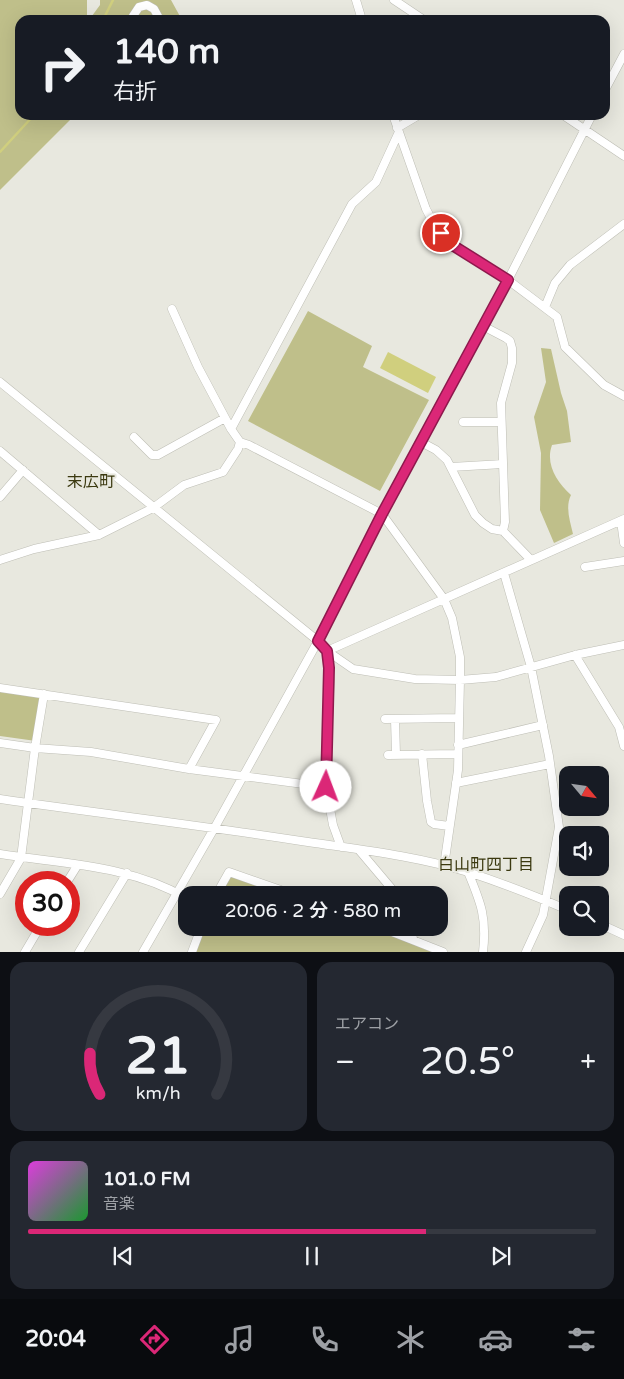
<!DOCTYPE html>
<html lang="ja">
<meta charset="utf-8">
<style>
body{margin:0;font-family:"Varela Round","Noto Sans JP",sans-serif;background:#242831;color:#f1f3f6;height:100vh;display:flex;flex-direction:column;font-size:19px;white-space:nowrap}
*{box-sizing:border-box;margin:0}
p{font-size:16px;color:#9ea1a6}
.icon{flex:none;width:28px;height:28px;fill:none;stroke:currentColor;stroke-width:2;stroke-linecap:round;stroke-linejoin:round}
.map{position:relative;height:952px;overflow:hidden}
.side{display:flex;flex-direction:column;gap:10px;padding:10px;background:#0d0f14;flex:1}
.side>*{flex:none}
.guide{position:absolute;left:15px;top:15px;width:595px;height:105px;border-radius:15px;box-shadow:0 5px 20px #0002;background:#171b24;color:#f1f3f6;overflow:hidden}
.needle{width:32px;rotate:119deg}
.buttons{position:absolute;left:559px;top:766px;display:grid;gap:10px}
.buttons a{display:grid;place-items:center;width:50px;height:50px;border-radius:10px;background:#171b24;box-shadow:0 5px 20px #0002;font-size:25px}
.speed{position:absolute;left:15px;top:871px;display:flex;gap:10px;font-size:25px;font-weight:700;text-align:center}
.speed>*{display:grid;place-content:center;width:65px;height:65px;border-radius:50%;background:#171b24;box-shadow:0 5px 20px #0002;line-height:1}
.speed .limit{border:8px solid #d22;background:#fff;color:#111}
.pin{position:absolute;display:grid;place-items:center;width:42px;height:42px;color:#fff;margin:-21px;border:2px solid #fff;border-radius:50%;box-shadow:0 1px 5px #0007}
.me{position:absolute;width:55px;margin:-28px;rotate:2deg;stroke-linejoin:round;filter:drop-shadow(0 0 4px #0008)}
.turn{display:flex;align-items:center;gap:18px;height:105px;padding:0 15px;font-size:22px}
.turn .icon{width:65px;height:65px;stroke-width:2.5}
.turn b{display:block;font-size:35px;line-height:42px}
.big{font-size:38px;font-weight:600;line-height:1.1}
.side .tile{flex:1;display:flex;flex-direction:column;justify-content:center;gap:8px;min-width:0;padding:0 18px;border-radius:15px;background:#242831}
.side .dial{align-items:center;gap:0}
.dial svg{height:130px;overflow:visible;fill:none;stroke:#363941;stroke-width:7;stroke-linecap:round;text-anchor:middle}
.dial text{fill:#f1f3f6;stroke:none}
.song{display:flex;align-items:center;gap:15px}
.cover{width:60px;height:60px;border-radius:8px;background:linear-gradient(135deg,hsl(300 70% 55%),hsl(130 70% 35%))}
.played{height:5px;border-radius:2px;background:linear-gradient(90deg,#db2777 70%,#363941 70%)}
.keys{display:flex;justify-content:space-around;direction:ltr}
.heat{display:flex;justify-content:space-between;align-items:center;font-size:28px;direction:ltr}
.side .tiles{flex:1;display:grid;gap:10px;grid-template-columns:1fr 1fr}
.tile:last-child{grid-column:span 2}
.trip{position:absolute;left:178px;top:886px;width:270px;height:50px;border-radius:15px;background:#171b24;box-shadow:0 5px 20px #0002;font-weight:600;line-height:50px;text-align:center}
.dock{display:flex;height:80px;justify-content:space-around;align-items:center;background:#090b0e;color:#9ea1a6}
.dock .icon{width:35px;height:35px}
.dock .active{color:#db2777}
.dock b{font-size:22px;color:#f1f3f6}
.map>svg:first-child{display:block}
.green{fill:#bfbf8a}
.water{fill:#d0cf7e}
.lines{fill:none;stroke-linecap:round;stroke-linejoin:round}
.stream{stroke:#d0cf7e;stroke-width:2.5}
.minor-casing{stroke:#bebeb5;stroke-width:9}
.minor{stroke:#fff;stroke-width:8}
.route-casing{stroke:#8e194d;stroke-width:12}
.route{stroke:#db2777;stroke-width:9}
.labels{text-anchor:middle;dominant-baseline:central;stroke-width:4;stroke-linejoin:round;paint-order:stroke}
.neighbourhood-label{font-size:16px;fill:#3b3910;stroke:#e8e8df}
</style>
<div class="map">
<svg width="624" height="952" viewBox="0 0 624 952">
<rect width="100%" height="100%" fill="#e8e8df"/>
<path class="green" d="M0,0H87V20H20V115H75L0,190Z
M100,0H171L182,20H89L100,5Z
M308,311L372,346L363,367L429,400L380,491L248,421Z
M541,348L551,349L561,393L567,411L571,442L552,445C545,464 557,482 571,495C565,507 570,521 573,534L554,543L540,510L541,453L534,417L546,382Z
M0,689L42,696L36,741L0,736Z
M229,872L295,895H216Z
M201,928H381L433,947L431,952H192Z"/>
<path class="water" d="M388,352L436,377L428,393L380,368Z"/>
<g class="lines">
<path class="stream" d="M103,20L113,0
M0,152L34,115"/>
<g class="minor-casing">
<path id="minor" d="M356,0L362,20
M394,0L424,20
M133,16L139,7L147,5L154,9L160,20
M605,90L624,54
M393,115L426,209L434,224L449,243L508,280L557,317L565,347L604,385L624,396
M563,115L624,156
M397,128L419,115
M545,307L555,283L570,265L624,224
M172,309L198,367L231,429L240,442L249,445L382,514L444,599L452,618L460,657V680L458,770L444,866
M483,326L506,338L510,341L512,348V363L501,403L505,522L503,531
M0,382L318,641L327,651L353,669L415,679L460,680L496,677L575,655L624,645
M463,422H501
M231,429L352,204L376,182L398,134
M134,437L152,455H158L225,418
M421,442L436,450L447,460L475,515L483,523L492,529L503,531L531,560
M0,451L99,535
M451,467L503,464
M0,497L23,470
M621,521L624,543
M0,560L34,549L99,535L153,508L184,485L223,472L238,449L240,442
M585,567L624,561
M504,573L531,667L549,756L559,827L543,915L526,952
M327,651L624,519
M327,651L330,680L326,787L333,825L341,847
M575,655L619,727L624,746
M0,688L216,720L189,769
M44,694L35,748L91,752L189,769L326,787
M385,719L459,718
M395,719L396,755
M0,743L35,748L21,858L0,894
M458,745L543,725
M422,754L427,801L431,822L434,824L449,826
M388,755L458,754
M456,783L550,764
M0,799C103,814 206,826 308,842C362,850 416,856 468,872C502,883 535,896 568,910
M359,850L397,895
M0,854C63,864 130,865 186,898
M468,872C481,903 487,918 483,952
M67,882L77,866
M216,895L229,872L295,895
M600,924L624,935
M382,928L443,952
M411,928L413,939
M25,952L41,925
M79,952L127,873
M143,952L215,827L318,641L382,514L508,280L592,115
M192,952L201,928"/>
</g>
<use href="#minor" class="minor"/>
</g>
<g class="lines">
<g class="route-casing">
<path id="route" d="M326,787L329,668L327,651L318,641L382,514L508,280L449,243L441,233"/>
</g>
<use href="#route" class="route"/>
</g>
<g class="labels">
<g class="neighbourhood-label">
<text x="91" y="482">末広町</text>
<text x="486" y="865">白山町四丁目</text>
</g>
</g>
</svg>
<div class="buttons">
<a><svg class="needle" viewBox="-14 -14 28 28"><path d="M0-13l5 13h-10z" fill="#e53935"/><path d="M0 13l5-13h-10z" fill="#9ea1a6"/></svg></a>
<a><svg class="icon" aria-label="sound" viewBox="0 0 24 24"><path d="M4 9h4l5-4v14l-5-4H4zM17 9q2 3 0 6"/></svg></a>
<a><svg class="icon" aria-label="search" viewBox="0 0 24 24"><circle cx="10" cy="10" r="6"/><path d="M15 15l6 6"/></svg></a>
</div>
<div class="speed"><div class="limit">30</div></div>
<div class="pin" style="left:441px;top:233px;background:#d93025"><svg class="icon" aria-label="arrive" viewBox="0 0 24 24"><path d="M6 21V4h12l-3 4 3 4H6"/></svg></div>
<svg class="me" style="left:326px;top:787px" viewBox="-20 -20 40 40"><circle r="19" fill="#fff"/><path d="M0-13L10 11 0 6-10 11z" fill="#db2777"/></svg>
<div class="trip">20:06 · 2 分 · 580 m</div>
<div class="guide">
<div class="turn"><svg class="icon" aria-label="right" viewBox="0 0 24 24"><path d="M7 20v-9h11M14 6l5 5-5 5"/></svg><div><b>140 m</b>右折</div></div>
</div>
</div>
<section class="side">
<div class="tiles">
<div class="tile dial"><svg viewBox="0 0 100 80">
<path d="M14 69A42 42 0 1 1 86 69"/>
<path d="M14 69A42 42 0 0 1 8 44" stroke="#db2777"/>
<text x="50" y="56" font-size="32" font-weight="700">21</text>
<text x="50" y="72" font-size="11">km/h</text>
</svg></div>
<div class="tile"><p>エアコン</p>
<div class="heat"><a>−</a><b class="big">20.5°</b><a>+</a></div>
</div>
<div class="tile">
<div class="song"><i class="cover"></i><div><b>101.0 FM</b><p>音楽</p></div></div>
<div class="played"></div>
<div class="keys"><svg class="icon" aria-label="previous" viewBox="0 0 24 24"><path d="M18 5L8 12l10 7zM5 5v14"/></svg><svg class="icon" aria-label="pause" viewBox="0 0 24 24"><path d="M8 5v14M16 5v14"/></svg><svg class="icon" aria-label="next" viewBox="0 0 24 24"><path d="M6 5l10 7-10 7zM19 5v14"/></svg></div>
</div>
</div>
</section>
<nav class="dock">
<b>20:04</b>
<svg class="icon active" aria-label="directions" viewBox="0 0 24 24"><path d="M12 3l9 9-9 9-9-9zM9 14v-3h6M13 9l2 2-2 2"/></svg>
<svg class="icon" aria-label="music" viewBox="0 0 24 24"><path d="M9 18V5l10-2v13"/><circle cx="6" cy="18" r="3"/><circle cx="16" cy="16" r="3"/></svg>
<svg class="icon" aria-label="phone" viewBox="0 0 24 24"><path d="M5 4h4l2 5-3 2q2 4 5 5l2-3 5 2v4C11 20 4 13 5 4z"/></svg>
<svg class="icon" aria-label="climate" viewBox="0 0 24 24"><path d="M12 3v18M4 7l16 10M4 17L20 7"/></svg>
<svg class="icon" aria-label="car" viewBox="0 0 24 24"><path d="M5 17H2v-5l4-1 3-4h7l3 4 3 1v5h-3M9 17h6M6 11h13"/><circle cx="7" cy="17" r="2"/><circle cx="17" cy="17" r="2"/></svg>
<svg class="icon" aria-label="filters" viewBox="0 0 24 24"><path d="M4 7h16M4 17h16"/><circle cx="9" cy="7" r="2"/><circle cx="15" cy="17" r="2"/></svg>
</nav>
